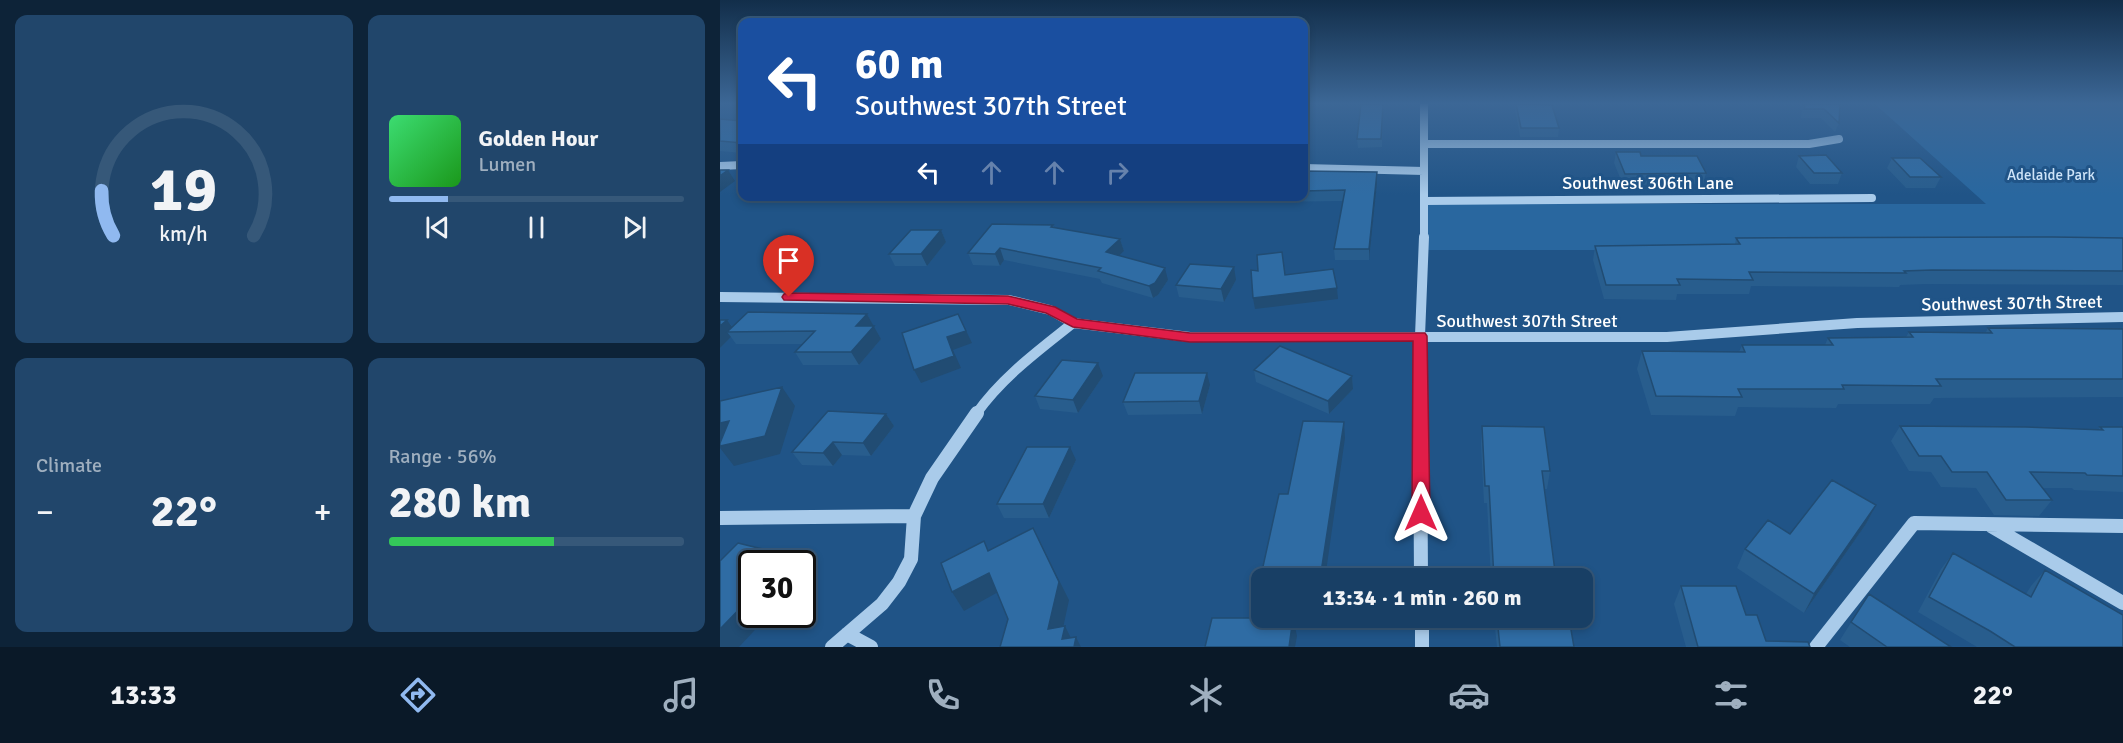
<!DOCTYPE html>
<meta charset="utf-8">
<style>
body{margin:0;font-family:Signika,sans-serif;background:#21466b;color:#f1f3f6;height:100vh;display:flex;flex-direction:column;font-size:22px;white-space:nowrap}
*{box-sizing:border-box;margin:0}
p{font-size:20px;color:#9fafbf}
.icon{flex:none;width:33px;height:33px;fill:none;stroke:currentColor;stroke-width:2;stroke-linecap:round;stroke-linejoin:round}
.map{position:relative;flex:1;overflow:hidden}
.sheet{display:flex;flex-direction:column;gap:15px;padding:15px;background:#0d2338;width:720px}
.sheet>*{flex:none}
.hud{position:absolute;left:18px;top:18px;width:570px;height:183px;border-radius:12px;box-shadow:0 3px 9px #0003,0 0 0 2px #365879;background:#1a4fa0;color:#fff;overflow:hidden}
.speed{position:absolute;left:18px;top:550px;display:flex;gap:12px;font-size:30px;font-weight:700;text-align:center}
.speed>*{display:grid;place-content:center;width:78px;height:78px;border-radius:50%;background:#183f65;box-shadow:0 3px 9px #0003,0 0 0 2px #365879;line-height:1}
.speed .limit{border:3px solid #111;border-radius:9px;background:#fff;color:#111}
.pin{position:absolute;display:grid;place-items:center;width:51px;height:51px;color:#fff;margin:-62px -26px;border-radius:50% 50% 50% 0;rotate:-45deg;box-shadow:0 0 6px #0007}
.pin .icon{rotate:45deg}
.me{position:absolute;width:66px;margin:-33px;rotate:0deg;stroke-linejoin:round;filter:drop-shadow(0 0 4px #0008)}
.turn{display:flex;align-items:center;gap:21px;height:126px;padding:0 18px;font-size:27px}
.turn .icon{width:78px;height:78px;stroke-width:2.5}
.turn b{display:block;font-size:42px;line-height:51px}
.lanes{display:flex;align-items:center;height:57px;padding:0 18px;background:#0003;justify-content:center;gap:30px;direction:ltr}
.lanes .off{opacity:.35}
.big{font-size:45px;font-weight:700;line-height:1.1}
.sheet .tile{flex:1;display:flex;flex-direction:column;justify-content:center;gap:9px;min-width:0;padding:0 21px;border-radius:12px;background:#21466b}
.sheet .dial{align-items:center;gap:0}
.dial svg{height:156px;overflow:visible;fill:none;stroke:#365879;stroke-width:7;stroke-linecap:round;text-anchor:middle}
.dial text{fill:#f1f3f6;stroke:none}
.song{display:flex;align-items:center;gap:18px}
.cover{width:72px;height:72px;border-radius:9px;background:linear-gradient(135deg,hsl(140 70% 55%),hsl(120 70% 35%))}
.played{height:6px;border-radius:3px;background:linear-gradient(90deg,#90b9f0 20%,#365879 20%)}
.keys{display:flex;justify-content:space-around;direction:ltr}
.heat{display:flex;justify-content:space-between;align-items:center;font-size:33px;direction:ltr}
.charge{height:9px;border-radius:4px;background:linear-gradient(90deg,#34c759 56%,#365879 0)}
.sheet .tiles{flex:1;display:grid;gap:15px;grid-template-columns:repeat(2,1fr)}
.trip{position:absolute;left:531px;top:568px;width:342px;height:60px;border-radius:12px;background:#183f65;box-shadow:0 3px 9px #0003,0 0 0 2px #365879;font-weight:700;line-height:60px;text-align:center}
.dock{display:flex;height:96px;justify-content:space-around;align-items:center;background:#0a1928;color:#9fafbf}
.dock .icon{width:42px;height:42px}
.dock .selected{color:#90b9f0}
.dock b{font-size:27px;color:#f1f3f6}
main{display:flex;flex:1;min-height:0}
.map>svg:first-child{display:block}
.green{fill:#29679f}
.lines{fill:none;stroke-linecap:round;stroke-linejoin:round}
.minor-far2{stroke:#a9cbea;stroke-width:8}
.minor-far1{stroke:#a9cbea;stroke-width:10}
.minor{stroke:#a9cbea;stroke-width:14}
.wall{fill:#285d8d}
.shaded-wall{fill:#214c73}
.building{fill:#2f6ca4;stroke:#214c73;stroke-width:1.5}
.route{fill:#e11d48;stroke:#92132f;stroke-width:1.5}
.labels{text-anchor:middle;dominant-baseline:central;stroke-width:6;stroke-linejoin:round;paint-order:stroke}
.far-park-label{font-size:15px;fill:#cee4f8;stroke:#205487}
.street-label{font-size:18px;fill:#fff;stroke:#205487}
</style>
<main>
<section class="sheet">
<div class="tiles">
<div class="tile dial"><svg viewBox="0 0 100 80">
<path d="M14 69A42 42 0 1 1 86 69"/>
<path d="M14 69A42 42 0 0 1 8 46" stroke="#90b9f0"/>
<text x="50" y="56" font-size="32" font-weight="700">19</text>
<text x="50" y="72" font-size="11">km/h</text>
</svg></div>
<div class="tile">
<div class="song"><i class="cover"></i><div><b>Golden Hour</b><p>Lumen</p></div></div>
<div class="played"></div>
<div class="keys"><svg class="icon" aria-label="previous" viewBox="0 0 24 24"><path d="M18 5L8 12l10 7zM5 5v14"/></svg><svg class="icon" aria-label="pause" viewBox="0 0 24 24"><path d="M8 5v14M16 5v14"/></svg><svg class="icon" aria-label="next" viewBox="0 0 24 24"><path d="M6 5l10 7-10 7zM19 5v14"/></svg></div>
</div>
<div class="tile"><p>Climate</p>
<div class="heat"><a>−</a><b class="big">22°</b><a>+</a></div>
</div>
<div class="tile"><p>Range · 56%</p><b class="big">280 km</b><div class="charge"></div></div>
</div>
</section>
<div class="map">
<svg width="1403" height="647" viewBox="0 0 1403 647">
<rect width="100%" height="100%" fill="#205487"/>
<path class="green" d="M1155,104H1403V250H704V204H1266Z"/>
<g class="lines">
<path class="minor-far2" d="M704,104V238
M704,144H1089L1119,139
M0,166L22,165
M584,168L704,171
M704,201L1152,198"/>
<path class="minor-far1" d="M0,297L289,300L330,310L353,323L470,337H947L1137,323L1403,317
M256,414C282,377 318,351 353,323
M700,414V336L704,237"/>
<path class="minor" d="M700,413L701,579
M0,518L194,516
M1271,526L1403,603
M702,618V647
M127,634L151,647
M112,647L162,604L179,582L191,559L194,516L212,478L257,413
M1096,647L1194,523L1403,526"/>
</g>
<path class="wall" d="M641,104H663L662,147L638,148L637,139Z
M794,104H823L839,128L838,137H800Z
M1083,104H1120L1119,123L1115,132L1101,118H1081Z
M0,119L22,121V153L0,151Z
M896,152L921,156L986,173L983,184L903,185L894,163Z
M1079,156L1122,173L1118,184H1090L1076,167Z
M1172,158L1221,177L1215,188H1186L1167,168Z
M584,171L657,172V183L649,260H615L614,249L623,201L470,203L469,196H584Z
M333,225L334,228L400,239L404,251L399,255L448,280L438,295L433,298L382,283L380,279L284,260L280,266L253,265L248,253Z
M221,230L226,242L207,266H175L169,254Z
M1016,238H1403V285L1205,284L1180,285L1179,287L1031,286L1029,294H957L956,300L884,299L873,260L875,246L1015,245Z
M516,280L504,302L459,297L456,285Z
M147,314L161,339L139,365H83L75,352L83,344H16L11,337L0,348V320H7L12,326Z
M1268,328L1403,329V397L1214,398L1210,404H1118L1116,408L1018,407L1015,416L931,415L917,369L922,351L1019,352L1022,345H1105L1108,338L1186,337L1189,332H1266Z
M534,370L632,376L633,389L609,414L536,382Z
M383,376L358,413L320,409L315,396Z
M490,385L482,414L408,415L403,402Z
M166,414L174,426L151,456L122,455L113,466L82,465L72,452Z
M762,426L830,471L827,489H825L836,579H771L767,503H764L761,444Z
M1180,426L1378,430L1380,427H1403V492L1354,490L1352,488H1322L1332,500L1319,516L1274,515L1256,488L1221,487L1211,472L1189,471L1171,441Z
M356,460L329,518H284L277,504Z
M1156,505L1146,524L1084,613L1017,568L1025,549Z
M1233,553L1306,594L1311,586L1325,570L1403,647H1257L1198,612L1221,569Z
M961,586L1026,615L1046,641L1090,647H966L954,604Z
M1149,594L1231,647H1130L1120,640Z
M774,618H849L854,647H777Z"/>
<path class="shaded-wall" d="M8,170L15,181L0,192V176Z
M657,172V183L649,260V249Z
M221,230L226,242L207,266L201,254Z
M400,239L404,251L390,264L386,252Z
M280,248L284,260L280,266L275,254Z
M514,267L516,280L504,302L501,289Z
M445,268L448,280L438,295L433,298L429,286Z
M617,288L618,299L535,309L533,298Z
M147,314L161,339L139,365L131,352L136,326Z
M238,314L252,343L233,350L241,368L201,383L194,370L227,337Z
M7,320L16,332H7L11,337L0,348V326Z
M378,363L383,376L358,413L353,400Z
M487,373L490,385L482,414L479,401Z
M632,376L633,389L609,414L608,401Z
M62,387L75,406L60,454L14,466L0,448V446Z
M166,414L174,426L151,456L143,443Z
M9,421L0,445V423Z
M624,422L625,438L605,579H600Z
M113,442L122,455L113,466L103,453Z
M350,447L356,460L329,518L323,504Z
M1156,505L1146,524L1084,613L1094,594Z
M313,528L349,600L339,647L328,629Z
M71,556L78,564H63Z
M82,569L87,574L82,579Z
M269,573L280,591L244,611L232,592Z
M32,596V615H49L19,647H0V629Z
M573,618L577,636L575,647H569Z
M345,626L354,644L356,637L361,647H346L342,639Z"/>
<path class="building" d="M641,104H663L661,139H637Z
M796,104L832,105L839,128H801Z
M1085,104H1120L1119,123L1104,109H1084Z
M0,119L22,121V143L0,141Z
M896,152H920L921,156H977L986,173L905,174Z
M1106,155L1122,173H1094L1079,156Z
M1172,158H1200L1221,177H1190Z
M0,170H8L0,176Z
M584,171L657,172L649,249H614L625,190L584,191Z
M272,224L333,225L331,227L400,239L386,252L445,268L435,283L429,286L378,271L381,268L280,248L275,254L248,253Z
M191,230H221L201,254H169Z
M1333,237L1403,238V271L1212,270L1184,271L1186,273L1029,272L1033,280L957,279L960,285H886L875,246L1020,244L1016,238Z
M562,252L565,275L613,269L617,288L533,298L531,270L538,271L537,255Z
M470,264L514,267L501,289L456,285Z
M28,312L147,314L136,326H154L131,352H75L95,331L7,332Z
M238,314L246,331L227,337L234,356L194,370L182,333Z
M0,320H7L0,326Z
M1268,328L1403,329V379H1216L1221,386L1122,385L1124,389H1018L1022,397L936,396L922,351L1025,352L1022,345H1113L1108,338L1193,337L1189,332L1272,333Z
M560,346L632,376L608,401L534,370Z
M342,360L378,363L353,400L315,396Z
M415,373H487L479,401L403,402Z
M62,387L45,436L0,446V443L9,421L0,423V401Z
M108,411L166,414L143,443L113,442L103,453L72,452Z
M583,421L624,422L600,579H542V580H540L559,494H568Z
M762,426L824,427L830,471H822L836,579H774L769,486H765Z
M1180,426L1306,427L1383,430L1380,427H1403V476L1367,475L1365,473L1310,472L1332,500H1286L1267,472H1232L1221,456H1199Z
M307,447H350L323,504H277Z
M1112,480L1156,505L1094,594L1025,549L1048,520L1070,534Z
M313,528L339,582L328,629L345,626L342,639L356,637L354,647H280L288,619L269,573L232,592L221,563L264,541L268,551Z
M18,543L71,556L63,564H32V596L0,629V561Z
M1233,553L1311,597L1325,570L1403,615V647H1295L1270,631L1209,597Z
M961,586H1016L1026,615H1037L1046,641L1088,642L1090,647H978Z
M1149,594L1231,647H1167L1131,622Z
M492,618H573L569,647H485Z
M777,618H849L854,647H780Z"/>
<linearGradient id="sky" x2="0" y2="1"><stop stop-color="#122e4a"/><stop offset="0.53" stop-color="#3c6796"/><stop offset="1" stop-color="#3c6796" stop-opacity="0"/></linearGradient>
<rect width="1403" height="195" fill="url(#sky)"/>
<path class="route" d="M69,293L288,296L335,307L357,319L470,333H705L707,336L710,513L707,518L701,520L695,518L692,513L693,341L470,342L353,327L326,313L288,304L64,300L62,297L64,294Z"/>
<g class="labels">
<g class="far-park-label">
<text x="1331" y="175">Adelaide Park</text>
</g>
<g class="street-label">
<text x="928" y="183">Southwest 306th Lane</text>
<text transform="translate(1292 303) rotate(-1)">Southwest 307th Street</text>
<text x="807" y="321">Southwest 307th Street</text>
</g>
</g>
</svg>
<div class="speed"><div class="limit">30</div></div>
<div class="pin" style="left:69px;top:297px;background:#d93025"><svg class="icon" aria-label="arrive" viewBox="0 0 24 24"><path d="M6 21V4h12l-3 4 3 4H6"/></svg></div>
<svg class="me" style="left:701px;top:513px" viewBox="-20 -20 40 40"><path d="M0-17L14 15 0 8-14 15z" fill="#e11d48" stroke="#fff" stroke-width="4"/></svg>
<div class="trip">13:34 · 1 min · 260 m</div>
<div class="hud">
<div class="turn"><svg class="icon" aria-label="left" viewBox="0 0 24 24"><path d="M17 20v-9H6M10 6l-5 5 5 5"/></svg><div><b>60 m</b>Southwest 307th Street</div></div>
<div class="lanes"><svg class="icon" aria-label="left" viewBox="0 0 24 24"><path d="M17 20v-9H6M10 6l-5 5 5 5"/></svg><svg class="icon off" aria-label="ahead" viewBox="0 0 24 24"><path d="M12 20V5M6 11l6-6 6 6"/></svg><svg class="icon off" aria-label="ahead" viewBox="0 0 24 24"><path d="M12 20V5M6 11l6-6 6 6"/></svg><svg class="icon off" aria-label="right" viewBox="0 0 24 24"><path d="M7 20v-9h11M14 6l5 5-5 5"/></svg></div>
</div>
</div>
</main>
<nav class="dock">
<b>13:33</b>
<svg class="icon selected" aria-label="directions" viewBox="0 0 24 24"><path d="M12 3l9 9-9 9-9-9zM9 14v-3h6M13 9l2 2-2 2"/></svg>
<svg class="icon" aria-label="music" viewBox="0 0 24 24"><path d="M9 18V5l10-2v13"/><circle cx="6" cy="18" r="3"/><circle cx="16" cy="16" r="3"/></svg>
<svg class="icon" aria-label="phone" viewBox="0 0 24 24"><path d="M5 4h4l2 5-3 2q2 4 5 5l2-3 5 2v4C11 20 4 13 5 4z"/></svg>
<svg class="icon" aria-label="climate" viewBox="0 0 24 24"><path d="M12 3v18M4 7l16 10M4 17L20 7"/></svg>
<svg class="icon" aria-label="car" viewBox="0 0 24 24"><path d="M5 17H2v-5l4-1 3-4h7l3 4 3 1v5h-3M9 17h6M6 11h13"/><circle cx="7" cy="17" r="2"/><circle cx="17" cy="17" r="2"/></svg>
<svg class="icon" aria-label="filters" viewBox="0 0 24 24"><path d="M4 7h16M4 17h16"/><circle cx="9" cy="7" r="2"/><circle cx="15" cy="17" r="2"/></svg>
<b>22°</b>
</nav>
